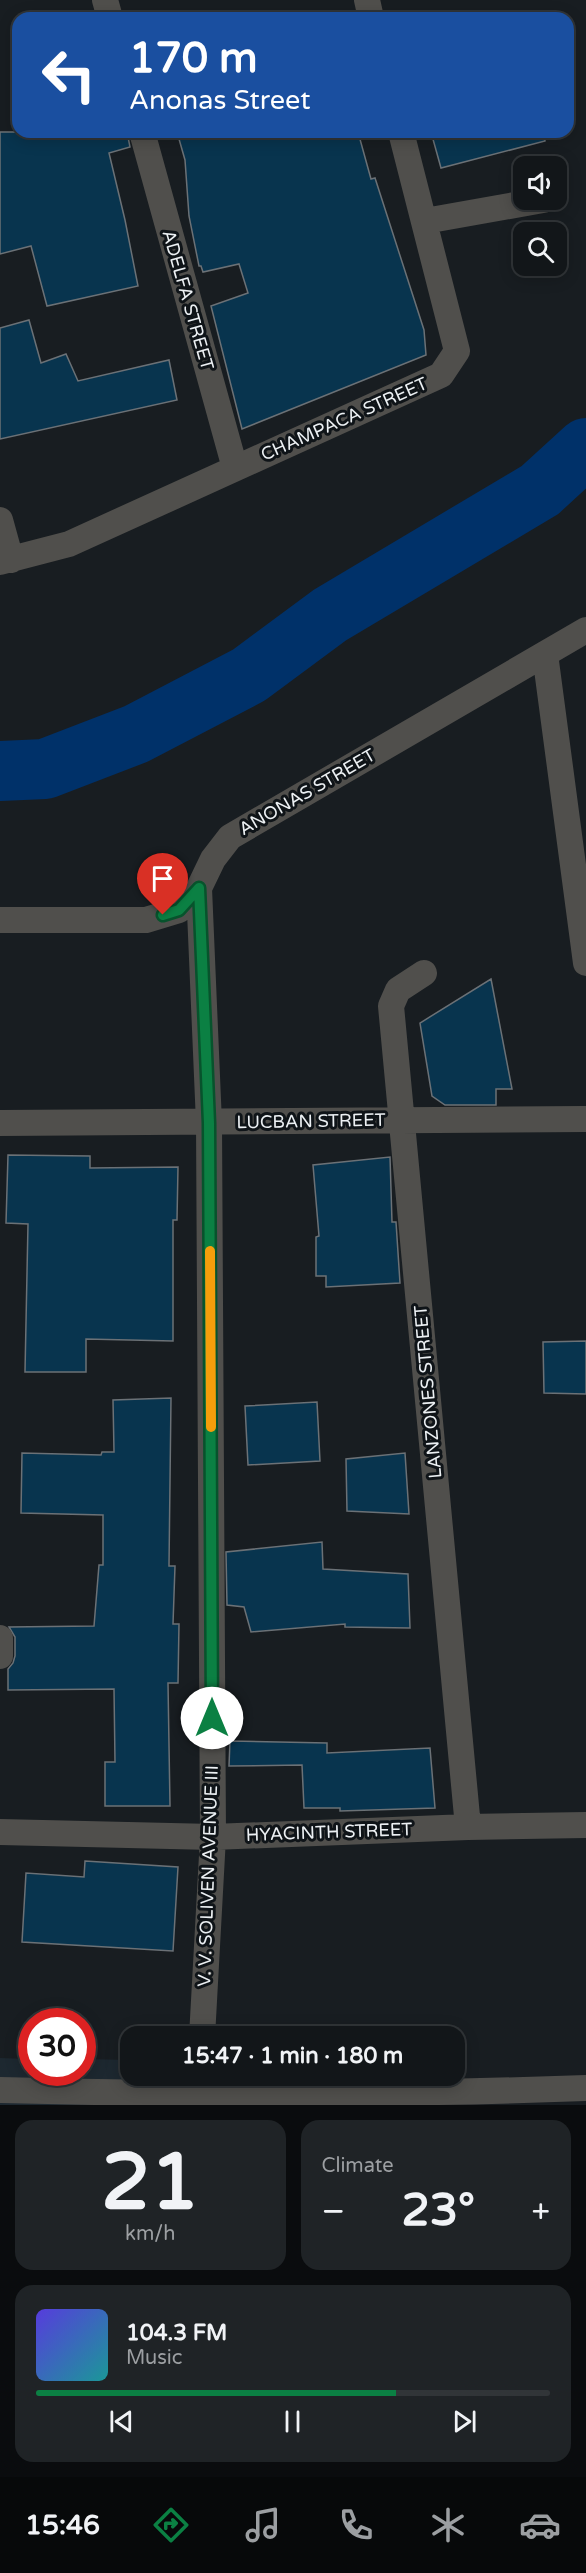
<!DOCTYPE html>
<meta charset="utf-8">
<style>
body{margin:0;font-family:"Varela Round",sans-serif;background:#1f2326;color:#f1f3f6;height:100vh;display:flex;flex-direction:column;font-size:22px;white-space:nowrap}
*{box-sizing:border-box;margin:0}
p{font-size:20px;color:#9c9fa2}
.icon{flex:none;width:33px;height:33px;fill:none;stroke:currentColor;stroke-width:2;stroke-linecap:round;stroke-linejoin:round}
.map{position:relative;height:2105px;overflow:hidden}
.sheet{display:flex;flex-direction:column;gap:15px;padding:15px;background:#0a0c0e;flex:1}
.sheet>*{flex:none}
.hud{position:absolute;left:12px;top:12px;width:562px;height:126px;border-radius:18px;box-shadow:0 3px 15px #0003,0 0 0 2px #313538;background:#1a4fa0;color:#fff;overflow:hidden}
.buttons{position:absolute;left:513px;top:156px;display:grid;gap:12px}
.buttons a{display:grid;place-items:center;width:54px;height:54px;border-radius:12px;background:#121619;box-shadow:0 3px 15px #0003,0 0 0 2px #313538;font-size:30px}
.speed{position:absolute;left:18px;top:2008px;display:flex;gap:12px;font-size:30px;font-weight:700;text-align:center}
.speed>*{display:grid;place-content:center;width:78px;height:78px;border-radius:50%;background:#121619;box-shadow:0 3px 15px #0003,0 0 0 2px #313538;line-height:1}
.speed .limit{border:9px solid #d22;background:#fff;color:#111}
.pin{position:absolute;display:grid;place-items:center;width:51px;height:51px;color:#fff;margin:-62px -26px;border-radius:50% 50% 50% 0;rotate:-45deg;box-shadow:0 0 6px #0007}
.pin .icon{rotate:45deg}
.me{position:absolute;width:66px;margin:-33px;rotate:0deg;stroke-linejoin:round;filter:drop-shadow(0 0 4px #0008)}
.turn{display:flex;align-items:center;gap:21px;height:126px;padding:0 18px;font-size:27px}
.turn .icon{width:78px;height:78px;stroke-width:2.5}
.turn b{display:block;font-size:42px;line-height:51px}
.big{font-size:45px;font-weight:800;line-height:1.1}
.sheet .card{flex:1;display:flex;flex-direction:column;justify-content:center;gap:9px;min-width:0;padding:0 21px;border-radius:18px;background:#1f2326}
.sheet .dial{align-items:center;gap:0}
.dial b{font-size:78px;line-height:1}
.song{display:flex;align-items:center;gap:18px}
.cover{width:72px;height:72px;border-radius:9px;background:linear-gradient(135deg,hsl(250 70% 55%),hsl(180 70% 35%))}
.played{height:6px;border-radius:3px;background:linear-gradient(90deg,#0b8043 70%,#313538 70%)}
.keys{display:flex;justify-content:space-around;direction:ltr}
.heat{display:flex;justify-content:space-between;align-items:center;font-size:33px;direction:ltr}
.sheet .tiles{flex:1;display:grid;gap:15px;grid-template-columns:1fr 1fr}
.card:last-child{grid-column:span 2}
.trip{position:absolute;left:120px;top:2026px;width:345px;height:60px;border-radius:18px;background:#121619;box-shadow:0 3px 15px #0003,0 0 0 2px #313538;font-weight:800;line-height:60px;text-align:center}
.dock{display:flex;height:96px;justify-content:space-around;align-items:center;background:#07090a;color:#9c9fa2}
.dock .icon{width:42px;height:42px}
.dock .on{color:#0b8043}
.dock b{font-size:27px;color:#f1f3f6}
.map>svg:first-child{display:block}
.built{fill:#1d2830}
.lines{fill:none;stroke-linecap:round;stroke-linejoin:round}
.river{stroke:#003169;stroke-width:60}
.building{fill:#08344e;stroke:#6b7176;stroke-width:1.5}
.minor{stroke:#504f4c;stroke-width:26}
.route-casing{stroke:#07532c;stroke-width:15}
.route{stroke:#0b8043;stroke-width:10}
.slow{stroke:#f59e0b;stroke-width:10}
.labels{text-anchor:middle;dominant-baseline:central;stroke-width:6;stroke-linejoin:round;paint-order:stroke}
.street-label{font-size:18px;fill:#ecf0f3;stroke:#0f1418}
</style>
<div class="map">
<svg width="586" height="2105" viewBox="0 0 586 2105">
<rect width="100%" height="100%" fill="#181d21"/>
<path class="built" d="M0,2058L31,2059L32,2073H82L83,2059L130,2060V2076H190V2105H0Z"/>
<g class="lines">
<path class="river" d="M0,771L45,769L136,734L249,675L330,615L540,490L586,448"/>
</g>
<path class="building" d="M0,132H127L130,147L109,153L125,220L138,286L47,306L31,246L0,254Z
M177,132H358L371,179L375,178L424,330L426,355L242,429L211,306L248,293L239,264L203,272L201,266H199L189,216L185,160Z
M431,132H544L545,141L441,168Z
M29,320L41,363L66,354L78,381L169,360L177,400L0,439V328Z
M491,979L512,1089H496V1105H445L432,1096L420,1023Z
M8,1155L90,1156V1168L178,1167L177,1220H173V1341L86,1339V1372H25L28,1224L6,1223Z
M390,1157L392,1222H396L400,1283L326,1287V1276H316V1237L319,1236L313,1165Z
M586,1341V1394L544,1393L543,1342Z
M171,1398L169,1566H175L173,1624H179L178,1683H168L170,1806H105V1762H115L114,1689L8,1690V1669L13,1663L15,1656V1637L9,1627L94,1626L99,1565H103V1515L21,1513L22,1453L101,1455L102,1452H114L113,1400Z
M317,1402L320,1461L248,1465L245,1406Z
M405,1453L409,1514L347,1511L346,1459Z
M322,1542L323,1569L408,1574L410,1628L345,1627V1624L251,1632L244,1607L227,1605L226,1552Z
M230,1741L327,1743V1753L430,1748L435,1808L340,1811V1808H304L302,1765L229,1766Z
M85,1861L178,1867L173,1951L22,1942L26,1873L84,1877Z"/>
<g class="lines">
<path class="minor" d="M105,0L110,18
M367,0L371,18
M142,132L235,468
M425,221L543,200
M0,520L11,560
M0,562L69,544L441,375L457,351L401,132
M545,654L586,963
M199,888L209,1123L213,1837L202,2037
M0,920H146L179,910L199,888L213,859L230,837L586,630
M424,973L398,990L391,1006L468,1827
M0,1123L586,1119
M0,1638V1656
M0,1832L213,1837L468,1827L586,1825
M0,2090C195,2095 391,2095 586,2088"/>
</g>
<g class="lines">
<g class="route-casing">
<path id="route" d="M163,915L179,910L199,888L209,1123L212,1718"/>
</g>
<use href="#route" class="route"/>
<path class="slow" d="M210,1251L211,1427"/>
</g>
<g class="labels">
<g class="street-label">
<text transform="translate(188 300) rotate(74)">ADELFA STREET</text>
<text transform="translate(344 419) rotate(-24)">CHAMPACA STREET</text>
<text transform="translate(307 792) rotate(-30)">ANONAS STREET</text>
<text transform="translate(311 1121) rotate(-1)">LUCBAN STREET</text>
<text transform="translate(428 1392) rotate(-95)">LANZONES STREET</text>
<text transform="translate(329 1832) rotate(-2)">HYACINTH STREET</text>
<text transform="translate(208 1876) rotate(-88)">V. V. SOLIVEN AVENUE III</text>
</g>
</g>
</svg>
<div class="buttons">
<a><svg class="icon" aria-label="sound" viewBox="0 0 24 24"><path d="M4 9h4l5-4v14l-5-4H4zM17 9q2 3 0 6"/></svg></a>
<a><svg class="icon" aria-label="search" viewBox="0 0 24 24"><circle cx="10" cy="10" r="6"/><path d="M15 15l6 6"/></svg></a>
</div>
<div class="speed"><div class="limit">30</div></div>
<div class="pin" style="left:163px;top:915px;background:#d93025"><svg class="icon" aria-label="arrive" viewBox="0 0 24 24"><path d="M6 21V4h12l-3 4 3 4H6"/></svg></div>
<svg class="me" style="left:212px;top:1718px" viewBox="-20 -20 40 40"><circle r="19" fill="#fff"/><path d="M0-13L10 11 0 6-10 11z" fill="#0b8043"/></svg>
<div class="trip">15:47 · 1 min · 180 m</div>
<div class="hud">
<div class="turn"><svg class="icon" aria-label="left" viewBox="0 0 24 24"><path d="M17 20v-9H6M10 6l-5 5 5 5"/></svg><div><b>170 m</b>Anonas Street</div></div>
</div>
</div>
<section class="sheet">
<div class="tiles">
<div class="card dial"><b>21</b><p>km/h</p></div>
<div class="card"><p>Climate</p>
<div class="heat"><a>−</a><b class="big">23°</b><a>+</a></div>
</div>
<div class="card">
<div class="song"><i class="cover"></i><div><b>104.3 FM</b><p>Music</p></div></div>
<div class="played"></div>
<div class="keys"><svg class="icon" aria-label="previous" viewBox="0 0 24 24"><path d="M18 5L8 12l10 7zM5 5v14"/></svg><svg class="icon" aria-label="pause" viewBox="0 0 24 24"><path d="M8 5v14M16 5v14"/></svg><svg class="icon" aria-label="next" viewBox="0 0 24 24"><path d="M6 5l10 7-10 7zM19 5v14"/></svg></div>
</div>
</div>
</section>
<nav class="dock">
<b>15:46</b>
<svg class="icon on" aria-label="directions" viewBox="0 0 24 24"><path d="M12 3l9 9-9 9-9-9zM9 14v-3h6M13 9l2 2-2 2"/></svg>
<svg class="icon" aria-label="music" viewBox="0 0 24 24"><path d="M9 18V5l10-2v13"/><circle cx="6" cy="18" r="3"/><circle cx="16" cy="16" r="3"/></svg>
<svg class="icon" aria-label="phone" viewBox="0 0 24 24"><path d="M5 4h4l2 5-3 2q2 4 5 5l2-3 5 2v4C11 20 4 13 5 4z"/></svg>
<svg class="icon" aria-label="climate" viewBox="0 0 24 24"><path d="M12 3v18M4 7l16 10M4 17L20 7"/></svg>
<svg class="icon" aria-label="car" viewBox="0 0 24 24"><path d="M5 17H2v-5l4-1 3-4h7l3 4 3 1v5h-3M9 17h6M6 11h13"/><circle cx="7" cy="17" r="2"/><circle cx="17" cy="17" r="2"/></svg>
</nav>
